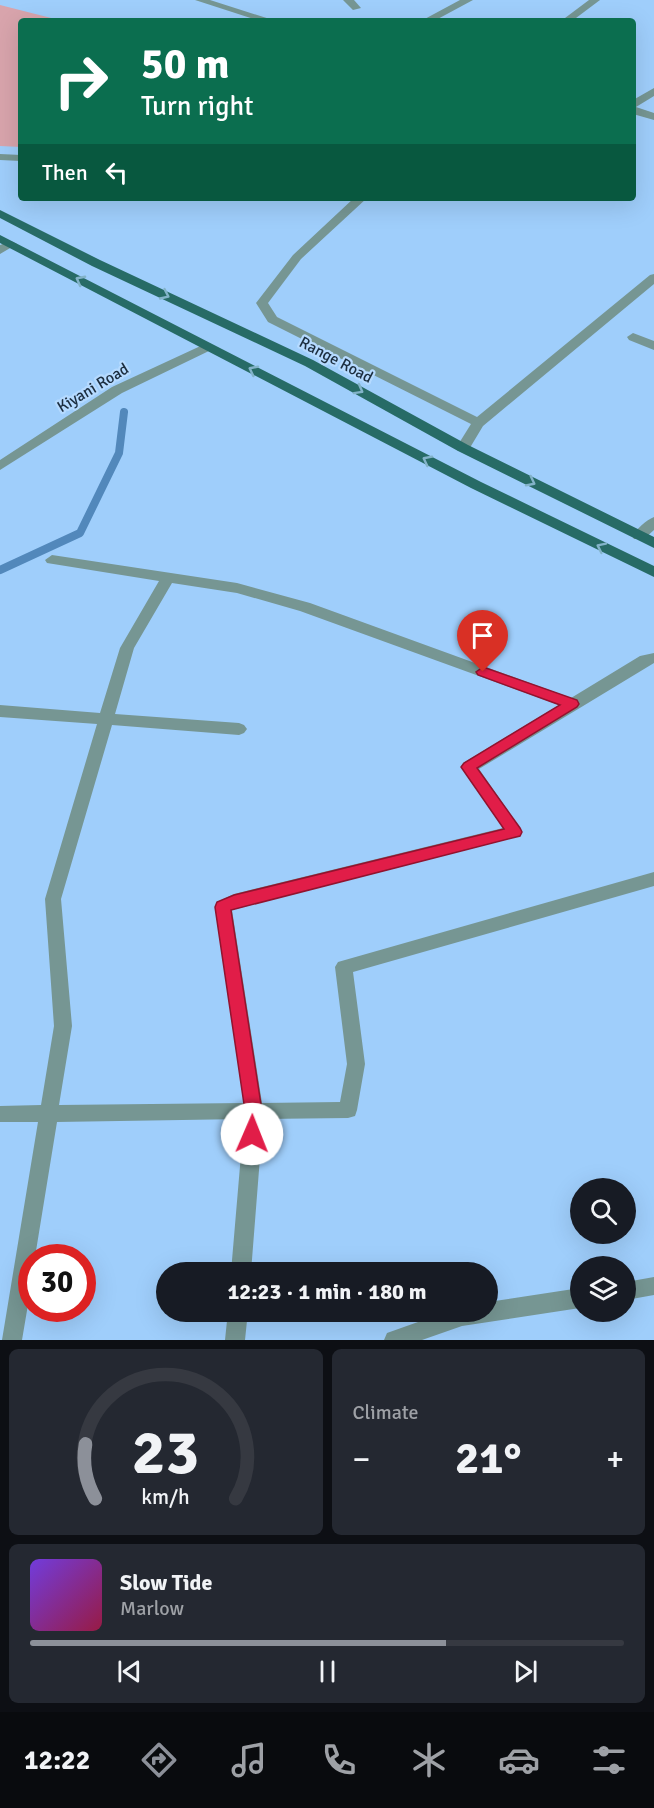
<!DOCTYPE html>
<meta charset="utf-8">
<style>
body{margin:0;font-family:Signika,sans-serif;background:#242831;color:#f1f3f6;height:100vh;display:flex;flex-direction:column;font-size:22px;white-space:nowrap}
*{box-sizing:border-box;margin:0}
p{font-size:20px;color:#9ea1a6}
.icon{flex:none;width:33px;height:33px;fill:none;stroke:currentColor;stroke-width:2;stroke-linecap:round;stroke-linejoin:round}
.map{position:relative;height:1340px;overflow:hidden}
.details{display:flex;flex-direction:column;gap:9px;padding:9px;background:#0d0f14;flex:1}
.details>*{flex:none}
.hud{position:absolute;left:18px;top:18px;width:618px;height:183px;border-radius:6px;box-shadow:0 6px 24px #0002;background:#0b6e4f;color:#fff;overflow:hidden}
.tools{position:absolute;left:570px;top:1178px;display:grid;gap:12px}
.tools a{display:grid;place-items:center;width:66px;height:66px;border-radius:50%;background:#171b24;box-shadow:0 6px 24px #0002;font-size:30px}
.speed{position:absolute;left:18px;top:1244px;display:flex;gap:12px;font-size:30px;font-weight:700;text-align:center}
.speed>*{display:grid;place-content:center;width:78px;height:78px;border-radius:50%;background:#171b24;box-shadow:0 6px 24px #0002;line-height:1}
.speed .limit{border:9px solid #d22;background:#fff;color:#111}
.pin{position:absolute;display:grid;place-items:center;width:51px;height:51px;color:#fff;margin:-62px -26px;border-radius:50% 50% 50% 0;rotate:-45deg;box-shadow:0 0 6px #0007}
.pin .icon{rotate:45deg}
.me{position:absolute;width:66px;margin:-33px;rotate:1deg;stroke-linejoin:round;filter:drop-shadow(0 0 4px #0008)}
.turn{display:flex;align-items:center;gap:21px;height:126px;padding:0 24px;font-size:27px}
.turn .icon{width:78px;height:78px;stroke-width:2.5}
.turn b{display:block;font-size:42px;line-height:51px}
.then{display:flex;align-items:center;height:57px;padding:0 24px;background:#0003;gap:12px;font-size:22px}
.big{font-size:45px;font-weight:800;line-height:1.1}
.details .card{flex:1;display:flex;flex-direction:column;justify-content:center;gap:9px;min-width:0;padding:0 21px;border-radius:9px;background:#242831}
.details .dial{align-items:center;gap:0}
.dial svg{height:156px;overflow:visible;fill:none;stroke:#363941;stroke-width:7;stroke-linecap:round;text-anchor:middle}
.dial text{fill:#f1f3f6;stroke:none}
.song{display:flex;align-items:center;gap:18px}
.cover{width:72px;height:72px;border-radius:9px;background:linear-gradient(135deg,hsl(260 70% 55%),hsl(340 70% 35%))}
.played{height:6px;border-radius:3px;background:linear-gradient(90deg,#8c9099 70%,#363941 70%)}
.keys{display:flex;justify-content:space-around;direction:ltr}
.heat{display:flex;justify-content:space-between;align-items:center;font-size:33px;direction:ltr}
.details .tiles{flex:1;display:grid;gap:9px;grid-template-columns:1fr 1fr}
.card:last-child{grid-column:span 2}
.trip{position:absolute;left:156px;top:1262px;width:342px;height:60px;border-radius:30px;background:#171b24;box-shadow:0 6px 24px #0002;font-weight:800;line-height:60px;text-align:center}
.tabs{display:flex;height:96px;justify-content:space-around;align-items:center;background:#090b0e;color:#9ea1a6}
.tabs .icon{width:42px;height:42px}
.tabs .current{color:#8c9099}
.tabs b{font-size:27px;color:#f1f3f6}
.map>svg:first-child{display:block}
.green{fill:#d8a4ac}
.lines{fill:none;stroke-linecap:round;stroke-linejoin:round}
.stream{stroke:#5288bb;stroke-width:8}
.minor{fill:#769693;fill-rule:evenodd}
.major{fill:#276b66;fill-rule:evenodd}
.oneway{stroke:#83b3c9}
.route{fill:#e11d48;stroke:#92132f;stroke-width:1.5}
.labels{text-anchor:middle;dominant-baseline:central;stroke-width:4.5;stroke-linejoin:round;paint-order:stroke}
.street-label{font-size:16px;fill:#1b2d3f;stroke:#b5daff}
</style>
<div class="map">
<svg width="654" height="1340" viewBox="0 0 654 1340">
<rect width="100%" height="100%" fill="#9fcefb"/>
<path class="green" d="M0,5L63,21H21V147L0,146Z"/>
<g class="lines">
<path class="stream" d="M0,570L80,533L119,453L124,412"/>
<path class="minor" d="M195,0H210L276,21H260Z
M343,0H354L361,8L353,10Z
M460,0H473L434,21H421Z
M589,0H600L572,21H561Z
M654,88V96L636,107L654,113V120L633,114V100Z
M0,154L21,155V161L0,160Z
M354,198H367L301,259L268,303L277,317L477,417L650,275L654,274V284L483,426L468,451H458L456,448L471,424L268,322L256,303L293,255Z
M11,241L17,244L0,254V245Z
M633,333L654,341V350L629,340L627,337Z
M207,343L211,344L213,347L211,350L122,393L0,470V460L112,387Z
M654,517V530L644,539H634L632,536C637,529 646,520 654,517Z
M52,555L237,583L310,603L571,698L640,656L654,653V663L479,769L520,828L522,832L520,836L232,910L262,1103L340,1102L347,1064L335,967L338,962L654,872V886L353,972L365,1064L357,1110L355,1116L348,1118L263,1119L251,1272H231L244,1119L57,1122L35,1257H32V1281L22,1340H2L38,1122H0V1106L41,1105L54,1026L45,899L97,724L0,717V705L100,713L120,648L159,581L47,563L45,560ZM172,583L237,593L300,611L559,705L463,763L461,767L503,828L234,894L217,902L215,907L244,1103L59,1105L72,1026L61,899L112,725L239,735L244,733L247,729L244,725L239,723L115,714L134,648Z
M654,1277V1295L626,1300V1282Z
M580,1288V1308L462,1326L422,1340H384L387,1333L449,1311H488V1302Z
M228,1311H248L245,1340H225Z"/>
<path class="major" d="M0,210L100,260L313,360L468,445L654,537V548L458,451L305,366L92,266L0,218Z
M0,235L481,482L654,566V577L471,488L0,243Z"/>
</g>
<defs><path id="oneway-chevron" d="M-2-3.5L2.5 0L-2 3.5" fill="none" stroke-width="1.6" stroke-linecap="round" stroke-linejoin="round" transform="scale(1.5)"/></defs>
<g class="oneway">
<use href="#oneway-chevron" transform="translate(80 280) rotate(-152)"/>
<use href="#oneway-chevron" transform="translate(165 295) rotate(25)"/>
<use href="#oneway-chevron" transform="translate(253 370) rotate(-153)"/>
<use href="#oneway-chevron" transform="translate(359 390) rotate(29)"/>
<use href="#oneway-chevron" transform="translate(427 460) rotate(-153)"/>
<use href="#oneway-chevron" transform="translate(531 482) rotate(27)"/>
<use href="#oneway-chevron" transform="translate(601 547) rotate(-154)"/>
</g>
<path class="route" d="M483,667L577,700L579,704L577,707L477,768L520,828L522,832L520,836L231,910L262,1111L258,1140L252,1142L246,1140L244,1134L245,1111L215,907L217,902L234,895L504,829L461,767L464,763L560,705L478,675L476,672Z"/>
<g class="labels">
<g class="street-label">
<text transform="translate(336 360) rotate(28)">Range Road</text>
<text transform="translate(93 388) rotate(-31)">Kiyani Road</text>
</g>
</g>
</svg>
<div class="tools">
<a><svg class="icon" aria-label="search" viewBox="0 0 24 24"><circle cx="10" cy="10" r="6"/><path d="M15 15l6 6"/></svg></a>
<a><svg class="icon" aria-label="layers" viewBox="0 0 24 24"><path d="M12 4l9 5-9 5-9-5zM3 14l9 5 9-5"/></svg></a>
</div>
<div class="speed"><div class="limit">30</div></div>
<div class="pin" style="left:483px;top:672px;background:#d93025"><svg class="icon" aria-label="arrive" viewBox="0 0 24 24"><path d="M6 21V4h12l-3 4 3 4H6"/></svg></div>
<svg class="me" style="left:252px;top:1134px" viewBox="-20 -20 40 40"><circle r="19" fill="#fff"/><path d="M0-13L10 11 0 6-10 11z" fill="#e11d48"/></svg>
<div class="trip">12:23 · 1 min · 180 m</div>
<div class="hud">
<div class="turn"><svg class="icon" aria-label="right" viewBox="0 0 24 24"><path d="M7 20v-9h11M14 6l5 5-5 5"/></svg><div><b>50 m</b>Turn right</div></div>
<div class="then">Then<svg class="icon" aria-label="left" viewBox="0 0 24 24"><path d="M17 20v-9H6M10 6l-5 5 5 5"/></svg></div>
</div>
</div>
<section class="details">
<div class="tiles">
<div class="card dial"><svg viewBox="0 0 100 80">
<path d="M14 69A42 42 0 1 1 86 69"/>
<path d="M14 69A42 42 0 0 1 9 41" stroke="#8c9099"/>
<text x="50" y="56" font-size="32" font-weight="700">23</text>
<text x="50" y="72" font-size="11">km/h</text>
</svg></div>
<div class="card"><p>Climate</p>
<div class="heat"><a>−</a><b class="big">21°</b><a>+</a></div>
</div>
<div class="card">
<div class="song"><i class="cover"></i><div><b>Slow Tide</b><p>Marlow</p></div></div>
<div class="played"></div>
<div class="keys"><svg class="icon" aria-label="previous" viewBox="0 0 24 24"><path d="M18 5L8 12l10 7zM5 5v14"/></svg><svg class="icon" aria-label="pause" viewBox="0 0 24 24"><path d="M8 5v14M16 5v14"/></svg><svg class="icon" aria-label="next" viewBox="0 0 24 24"><path d="M6 5l10 7-10 7zM19 5v14"/></svg></div>
</div>
</div>
</section>
<nav class="tabs">
<b>12:22</b>
<svg class="icon current" aria-label="directions" viewBox="0 0 24 24"><path d="M12 3l9 9-9 9-9-9zM9 14v-3h6M13 9l2 2-2 2"/></svg>
<svg class="icon" aria-label="music" viewBox="0 0 24 24"><path d="M9 18V5l10-2v13"/><circle cx="6" cy="18" r="3"/><circle cx="16" cy="16" r="3"/></svg>
<svg class="icon" aria-label="phone" viewBox="0 0 24 24"><path d="M5 4h4l2 5-3 2q2 4 5 5l2-3 5 2v4C11 20 4 13 5 4z"/></svg>
<svg class="icon" aria-label="climate" viewBox="0 0 24 24"><path d="M12 3v18M4 7l16 10M4 17L20 7"/></svg>
<svg class="icon" aria-label="car" viewBox="0 0 24 24"><path d="M5 17H2v-5l4-1 3-4h7l3 4 3 1v5h-3M9 17h6M6 11h13"/><circle cx="7" cy="17" r="2"/><circle cx="17" cy="17" r="2"/></svg>
<svg class="icon" aria-label="filters" viewBox="0 0 24 24"><path d="M4 7h16M4 17h16"/><circle cx="9" cy="7" r="2"/><circle cx="15" cy="17" r="2"/></svg>
</nav>
